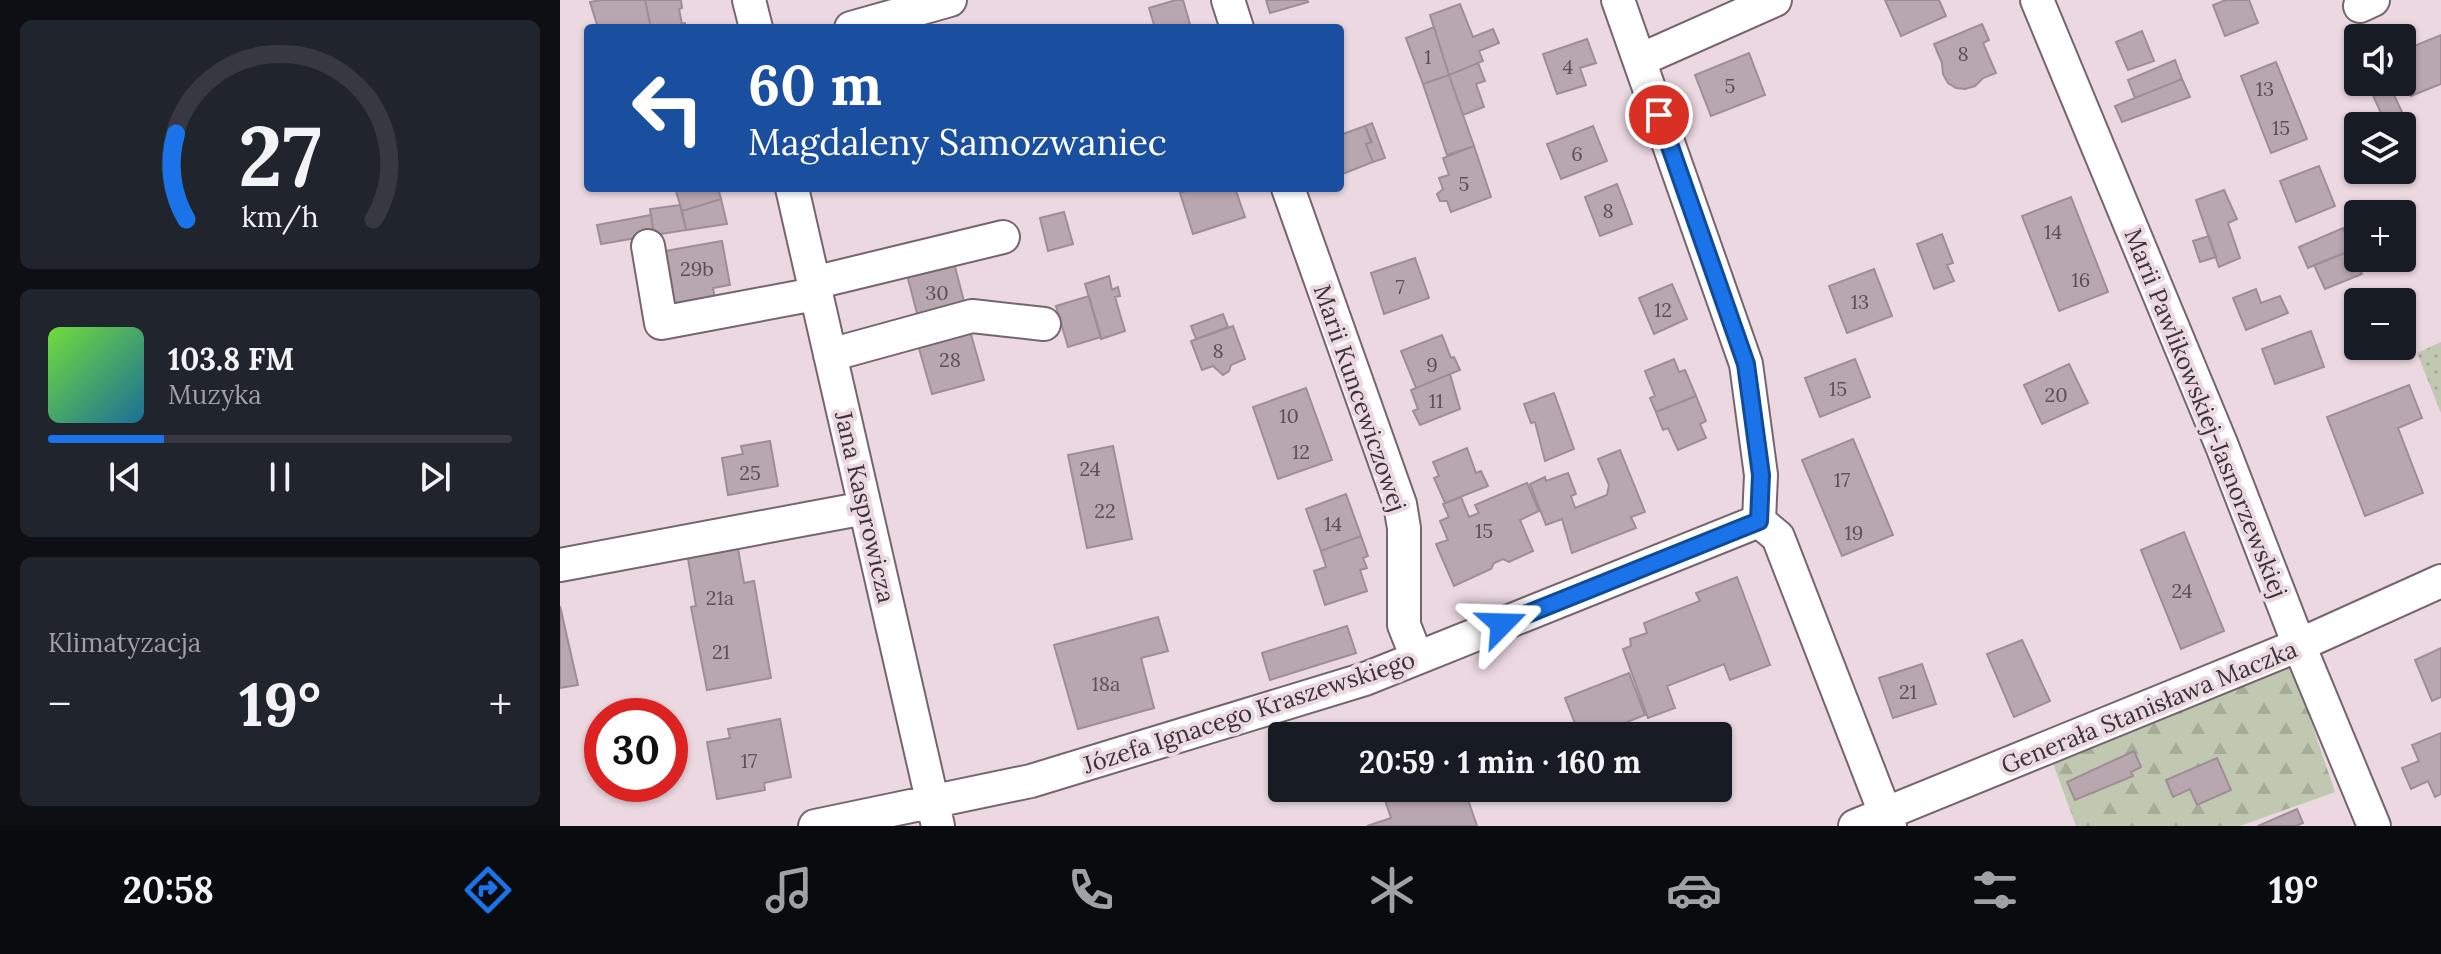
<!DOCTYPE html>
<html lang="pl">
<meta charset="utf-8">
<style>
body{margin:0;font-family:Lora,serif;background:#20242c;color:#f1f3f6;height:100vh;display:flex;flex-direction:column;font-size:30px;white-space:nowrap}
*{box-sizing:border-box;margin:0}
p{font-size:26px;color:#9ea1a6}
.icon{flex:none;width:44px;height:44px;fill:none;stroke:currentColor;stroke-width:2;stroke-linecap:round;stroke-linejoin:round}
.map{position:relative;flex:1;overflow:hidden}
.side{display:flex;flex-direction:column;gap:20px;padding:20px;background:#0d0f14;width:560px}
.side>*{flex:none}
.banner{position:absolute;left:24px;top:24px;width:760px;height:168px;border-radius:8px;box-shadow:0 2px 6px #0004;background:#1a4fa0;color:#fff;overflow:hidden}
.buttons{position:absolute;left:1784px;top:24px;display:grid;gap:16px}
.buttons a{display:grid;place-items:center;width:72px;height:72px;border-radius:8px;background:#171b24;box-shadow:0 2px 6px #0004;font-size:40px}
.speed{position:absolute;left:24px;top:698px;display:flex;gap:16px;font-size:40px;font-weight:700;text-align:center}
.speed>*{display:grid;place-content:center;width:104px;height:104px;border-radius:50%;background:#171b24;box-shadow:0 2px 6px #0004;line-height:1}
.speed .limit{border:12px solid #d22;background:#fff;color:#111}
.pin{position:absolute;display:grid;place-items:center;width:68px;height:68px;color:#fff;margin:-34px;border:4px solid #fff;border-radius:50%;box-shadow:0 2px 8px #0007}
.me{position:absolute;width:88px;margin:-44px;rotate:68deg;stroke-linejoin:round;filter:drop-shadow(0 0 6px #0008)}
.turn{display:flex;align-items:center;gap:28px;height:168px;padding:0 32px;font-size:36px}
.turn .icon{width:104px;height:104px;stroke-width:2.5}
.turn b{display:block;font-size:56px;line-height:68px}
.big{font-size:60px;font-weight:700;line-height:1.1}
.side .tile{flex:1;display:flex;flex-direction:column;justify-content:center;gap:12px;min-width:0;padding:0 28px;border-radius:12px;background:#20242c}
.side .dial{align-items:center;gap:0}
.dial svg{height:208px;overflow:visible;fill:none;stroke:#363941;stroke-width:7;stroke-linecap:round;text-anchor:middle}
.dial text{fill:#f1f3f6;stroke:none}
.song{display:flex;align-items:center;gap:24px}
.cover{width:96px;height:96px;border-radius:12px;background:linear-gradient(135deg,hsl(100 70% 55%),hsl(200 70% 35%))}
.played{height:8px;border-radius:4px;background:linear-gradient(90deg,#1a73e8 25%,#363941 25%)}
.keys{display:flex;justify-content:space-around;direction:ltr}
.heat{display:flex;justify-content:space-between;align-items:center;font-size:44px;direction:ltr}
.trip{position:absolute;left:708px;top:722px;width:464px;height:80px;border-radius:8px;background:#171b24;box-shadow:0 2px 6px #0004;font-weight:700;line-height:80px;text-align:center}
.dock{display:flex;height:128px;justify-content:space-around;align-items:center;background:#090b0e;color:#9ea1a6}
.dock .icon{width:56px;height:56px}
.dock .on{color:#1a73e8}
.dock b{font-size:36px;color:#f1f3f6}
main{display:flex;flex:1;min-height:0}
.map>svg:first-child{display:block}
.grass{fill:url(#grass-dots)}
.forest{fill:url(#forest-firs)}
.building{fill:#b9a7af;stroke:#9f8d95;stroke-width:2}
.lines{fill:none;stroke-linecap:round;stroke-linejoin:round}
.minor-casing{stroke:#76656d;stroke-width:36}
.minor{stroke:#fff;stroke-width:32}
.route-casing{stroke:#114b97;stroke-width:20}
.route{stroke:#1a73e8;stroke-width:14}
.labels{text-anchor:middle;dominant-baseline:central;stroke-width:8;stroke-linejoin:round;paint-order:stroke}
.number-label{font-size:20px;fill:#5a5155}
.street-label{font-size:24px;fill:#3b3437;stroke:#ebd8e1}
</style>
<main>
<section class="side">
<div class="tile dial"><svg viewBox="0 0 100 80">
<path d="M14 69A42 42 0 1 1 86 69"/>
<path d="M14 69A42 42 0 0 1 10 36" stroke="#1a73e8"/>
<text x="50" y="56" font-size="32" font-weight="700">27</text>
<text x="50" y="72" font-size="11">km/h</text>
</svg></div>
<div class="tile">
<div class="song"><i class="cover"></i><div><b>103.8 FM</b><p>Muzyka</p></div></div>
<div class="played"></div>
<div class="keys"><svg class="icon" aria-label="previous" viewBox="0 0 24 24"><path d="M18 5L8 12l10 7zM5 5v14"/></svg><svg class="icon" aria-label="pause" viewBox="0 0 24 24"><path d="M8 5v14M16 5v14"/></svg><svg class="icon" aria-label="next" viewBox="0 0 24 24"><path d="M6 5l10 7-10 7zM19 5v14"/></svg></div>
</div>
<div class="tile"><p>Klimatyzacja</p>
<div class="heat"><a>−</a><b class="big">19°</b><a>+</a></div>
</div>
</section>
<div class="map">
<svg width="1881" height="826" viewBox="0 0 1881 826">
<defs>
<pattern id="grass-dots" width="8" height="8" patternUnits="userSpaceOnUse" patternTransform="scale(2)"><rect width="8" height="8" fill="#c1c8b1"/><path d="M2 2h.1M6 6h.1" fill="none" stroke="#a7ac99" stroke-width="1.8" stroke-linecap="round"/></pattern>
<pattern id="forest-firs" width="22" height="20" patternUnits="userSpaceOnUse" patternTransform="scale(2)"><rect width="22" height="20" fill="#c1c8b1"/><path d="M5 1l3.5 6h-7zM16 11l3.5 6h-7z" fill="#a7ac99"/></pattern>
</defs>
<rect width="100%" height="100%" fill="#ebd8e1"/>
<path class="grass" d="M1881,342V413L1857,353Z"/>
<path class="forest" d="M1716,664L1733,668L1775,792L1680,826H1516L1491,758Z"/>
<path class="building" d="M41,0H85L91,28H38L30,2Z
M85,0H121L122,8L119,9L122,24L125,23L126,28H91Z
M616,0H623L631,28H595L589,8Z
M706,0H747L748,2L710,13Z
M1325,0H1379L1386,16L1341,36Z
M1666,0H1689L1698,23L1665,36L1653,5Z
M900,4L913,37L933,29L939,43L919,51L923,61L889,75L870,15Z
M1422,24L1429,40L1423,43L1436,73L1423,78L1415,86L1405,89L1396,88L1388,83L1383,74L1382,63L1374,44Z
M874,27L889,75L863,84L846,38Z
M1582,31L1594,61L1568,70L1556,42Z
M1881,35V84L1851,96L1842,75V51Z
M1027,39L1036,63L1020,68L1026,85L997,94L983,54Z
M1189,53L1205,95L1151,116L1135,75Z
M1615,60L1622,79L1575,98L1568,80Z
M1716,62L1747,139L1711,153L1681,76Z
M918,63L925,81L916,84L924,107L903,115L889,75Z
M889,75L914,146L887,155L863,84Z
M1622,79L1630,97L1562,122L1555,106Z
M1807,82H1828L1842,112L1824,120Z
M812,123L825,158L813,162L806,144L811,142L805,126Z
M805,126L812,142L806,144L813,162L780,175V135Z
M1033,126L1047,161L1001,179L987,144Z
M914,146L931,197L891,212L887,201H880L877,194L883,189L879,178L889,175L883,158Z
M1759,166L1775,206L1736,222L1720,181Z
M1057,184L1072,224L1040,236L1025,197Z
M115,188H158L161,199L122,211Z
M634,188H675L685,217L633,234L620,193Z
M1664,190L1677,219L1668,223L1680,258L1659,267L1636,200Z
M1511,197L1548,292L1499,311L1462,216Z
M161,199L167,224L126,230L122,211Z
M120,205L126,230L94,235L90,209Z
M504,212L513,244L488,251L480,218Z
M91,215L94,235L41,244L37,225Z
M1783,228L1792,250L1748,268L1739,247Z
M1382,234L1393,263L1387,265L1394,281L1374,289L1357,244Z
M1649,236L1656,257L1640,262L1633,241Z
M162,241L170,285L153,288L156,305L106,313L102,291L112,289L105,251Z
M1792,250L1802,274L1765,289L1754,265Z
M855,258L869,298L824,314L811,273Z
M394,263L406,309L359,321L347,275Z
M1314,269L1332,316L1287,333L1269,286Z
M549,276L552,290L558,287L560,296L555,297L565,331L541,339L525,284Z
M1112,284L1127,319L1094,334L1079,298Z
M1696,289L1701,303L1720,296L1728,313L1686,330L1673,298Z
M529,296L541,337L508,347L496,306Z
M663,314L668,327L636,339L631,326Z
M408,324L424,380L372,394L356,338Z
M673,326L685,359L671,365L669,371L663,375L653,366L642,370L631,341Z
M1751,331L1764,367L1715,384L1702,349Z
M882,335L891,358L894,357L900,370L856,388L841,351Z
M1114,359L1119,372L1125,370L1136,396L1096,412L1090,398L1095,396L1085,371Z
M1295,359L1310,397L1260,417L1245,378Z
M1509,364L1528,403L1482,424L1464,385Z
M890,374L900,409L860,425L853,411L858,409L851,390Z
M1849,385L1862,418L1838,428L1863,493L1805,516L1767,417Z
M746,388L772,460L718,479L693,407Z
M994,393L1014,449L985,461L975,422L971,423L964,404Z
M1136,396L1146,421L1140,424L1146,438L1118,450L1108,428L1103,430L1096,412Z
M1293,439L1333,535L1282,556L1242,460Z
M210,441L218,486L168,495L162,458L183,454L181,446Z
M553,446L572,539L527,548L508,455Z
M907,448L916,473L921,471L928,486L885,503L874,478L879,476L873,462Z
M1060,450L1085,512L1071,517L1076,528L1012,553L1002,519L986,525L970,484L985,477L986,481L1008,473L1016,494L1011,496L1015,508L1047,495L1049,485L1038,459Z
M967,483L979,511L960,520L973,551L949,562L943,559L934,563L931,569L894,586L876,544L888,540L880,521L889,517L883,504L901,497L909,517L919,513L915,505Z
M786,494L801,536L761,551L746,509Z
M1624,532L1664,631L1621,649L1581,550Z
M801,536L808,556L803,558L807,568L800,570L807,591L765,605L754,571L766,567L761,551Z
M177,543L184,583L194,581L211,678L147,690L131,607L136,606L127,553Z
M1177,577L1210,665L1170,680L1164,664L1107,686L1115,708L1088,718L1063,649L1071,646L1070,639L1087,633L1084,623L1140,601L1136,593Z
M0,606L18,685L0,688Z
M598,617L608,651L581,658L594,708L518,729L494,645Z
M787,626L796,653L710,680L702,653Z
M1462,640L1490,701L1454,717L1427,654Z
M1881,648V697L1872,701L1855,660Z
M1362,664L1376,704L1333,718L1319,678Z
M1069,673L1085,715L1032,736H1020L1005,698Z
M220,719L231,777L204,783L205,790L157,799L147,742L170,738L168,729Z
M1881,733V794L1875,797L1868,781L1851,789L1842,768L1859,761L1852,745Z
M1574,751L1581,767L1571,772L1573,776L1515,800L1507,782Z
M1657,758L1671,790L1637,805L1630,789L1613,797L1606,780Z
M840,788H904L917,826H807L831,818L823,794Z
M1737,809L1743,823L1736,826H1698Z"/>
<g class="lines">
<g class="minor-casing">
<path id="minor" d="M189,0L196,28
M668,0L677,28
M1058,0L1186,364L1201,475L1199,521
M1477,0L1662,446L1739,645L1814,826
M1800,6L1813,0
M291,28L390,0
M1080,60L1215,0
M232,188L378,826
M728,188L840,504L844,528V625L857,658
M88,246L101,323L255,294
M253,283L443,237
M270,355L412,316L484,324
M1199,521L1218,537L1330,826
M0,565L305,508
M255,826L471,781L805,679L1199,521
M1295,826L1739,645L1881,581"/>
</g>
<use href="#minor" class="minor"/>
</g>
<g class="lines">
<g class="route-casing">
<path id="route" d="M942,624L1199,521L1201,475L1186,364L1099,115"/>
</g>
<use href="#route" class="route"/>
</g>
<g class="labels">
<g class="number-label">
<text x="1403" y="53">8</text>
<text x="868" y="56">1</text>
<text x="1008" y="66">4</text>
<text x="1170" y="85">5</text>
<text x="1705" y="88">13</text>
<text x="1721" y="127">15</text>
<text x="1017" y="153">6</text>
<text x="904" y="183">5</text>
<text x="1048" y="210">8</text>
<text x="1493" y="231">14</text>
<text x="137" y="268">29b</text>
<text x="1521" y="279">16</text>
<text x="840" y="286">7</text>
<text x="377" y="292">30</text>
<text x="1300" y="301">13</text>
<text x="1103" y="309">12</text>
<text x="658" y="350">8</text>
<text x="390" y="359">28</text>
<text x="872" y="364">9</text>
<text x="1278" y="388">15</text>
<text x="1496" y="394">20</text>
<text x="876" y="400">11</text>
<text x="729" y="415">10</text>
<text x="741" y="451">12</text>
<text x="530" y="468">24</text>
<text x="190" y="472">25</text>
<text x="1282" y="479">17</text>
<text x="545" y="510">22</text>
<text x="773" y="523">14</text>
<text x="924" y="530">15</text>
<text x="1294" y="532">19</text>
<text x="1622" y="590">24</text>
<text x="160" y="597">21a</text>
<text x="161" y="651">21</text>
<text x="546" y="683">18a</text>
<text x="1348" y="691">21</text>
<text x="189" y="760">17</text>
</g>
<g class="street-label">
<text transform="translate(800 398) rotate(71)">Marii Kuncewiczowej</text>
<text transform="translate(1646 413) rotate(68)">Marii Pawlikowskiej-Jasnorzewskiej</text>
<text transform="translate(305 507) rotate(77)">Jana Kasprowicza</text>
<text transform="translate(1589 707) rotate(-22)">Generała Stanisława Maczka</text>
<text transform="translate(689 712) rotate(-18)">Józefa Ignacego Kraszewskiego</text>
</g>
</g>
</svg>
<div class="buttons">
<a><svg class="icon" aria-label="sound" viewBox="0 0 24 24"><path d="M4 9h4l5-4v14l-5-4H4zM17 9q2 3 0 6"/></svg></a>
<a><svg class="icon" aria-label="layers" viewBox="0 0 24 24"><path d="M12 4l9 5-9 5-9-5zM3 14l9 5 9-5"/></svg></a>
<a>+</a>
<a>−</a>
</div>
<div class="speed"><div class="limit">30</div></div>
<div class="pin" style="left:1099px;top:115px;background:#d93025"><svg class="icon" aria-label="arrive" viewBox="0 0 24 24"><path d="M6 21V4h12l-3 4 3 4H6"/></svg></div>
<svg class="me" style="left:942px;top:624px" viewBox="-20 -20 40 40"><path d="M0-17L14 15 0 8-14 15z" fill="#1a73e8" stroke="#fff" stroke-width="4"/></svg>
<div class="trip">20:59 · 1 min · 160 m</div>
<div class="banner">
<div class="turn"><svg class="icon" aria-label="left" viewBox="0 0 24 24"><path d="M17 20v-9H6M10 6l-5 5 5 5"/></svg><div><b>60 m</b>Magdaleny Samozwaniec</div></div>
</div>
</div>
</main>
<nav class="dock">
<b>20:58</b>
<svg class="icon on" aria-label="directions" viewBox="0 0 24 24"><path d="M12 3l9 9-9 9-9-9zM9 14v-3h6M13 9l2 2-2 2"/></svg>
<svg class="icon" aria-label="music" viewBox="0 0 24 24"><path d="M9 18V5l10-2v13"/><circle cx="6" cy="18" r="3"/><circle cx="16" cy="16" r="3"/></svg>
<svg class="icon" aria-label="phone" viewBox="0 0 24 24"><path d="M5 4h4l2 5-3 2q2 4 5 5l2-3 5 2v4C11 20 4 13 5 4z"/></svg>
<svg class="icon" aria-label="climate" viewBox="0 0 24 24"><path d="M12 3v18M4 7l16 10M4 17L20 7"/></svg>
<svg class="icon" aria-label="car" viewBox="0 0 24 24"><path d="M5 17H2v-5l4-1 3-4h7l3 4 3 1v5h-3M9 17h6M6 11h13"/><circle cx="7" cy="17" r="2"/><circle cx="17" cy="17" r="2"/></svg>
<svg class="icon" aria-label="filters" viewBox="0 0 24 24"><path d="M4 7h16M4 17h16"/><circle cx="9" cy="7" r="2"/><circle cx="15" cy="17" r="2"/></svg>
<b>19°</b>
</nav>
